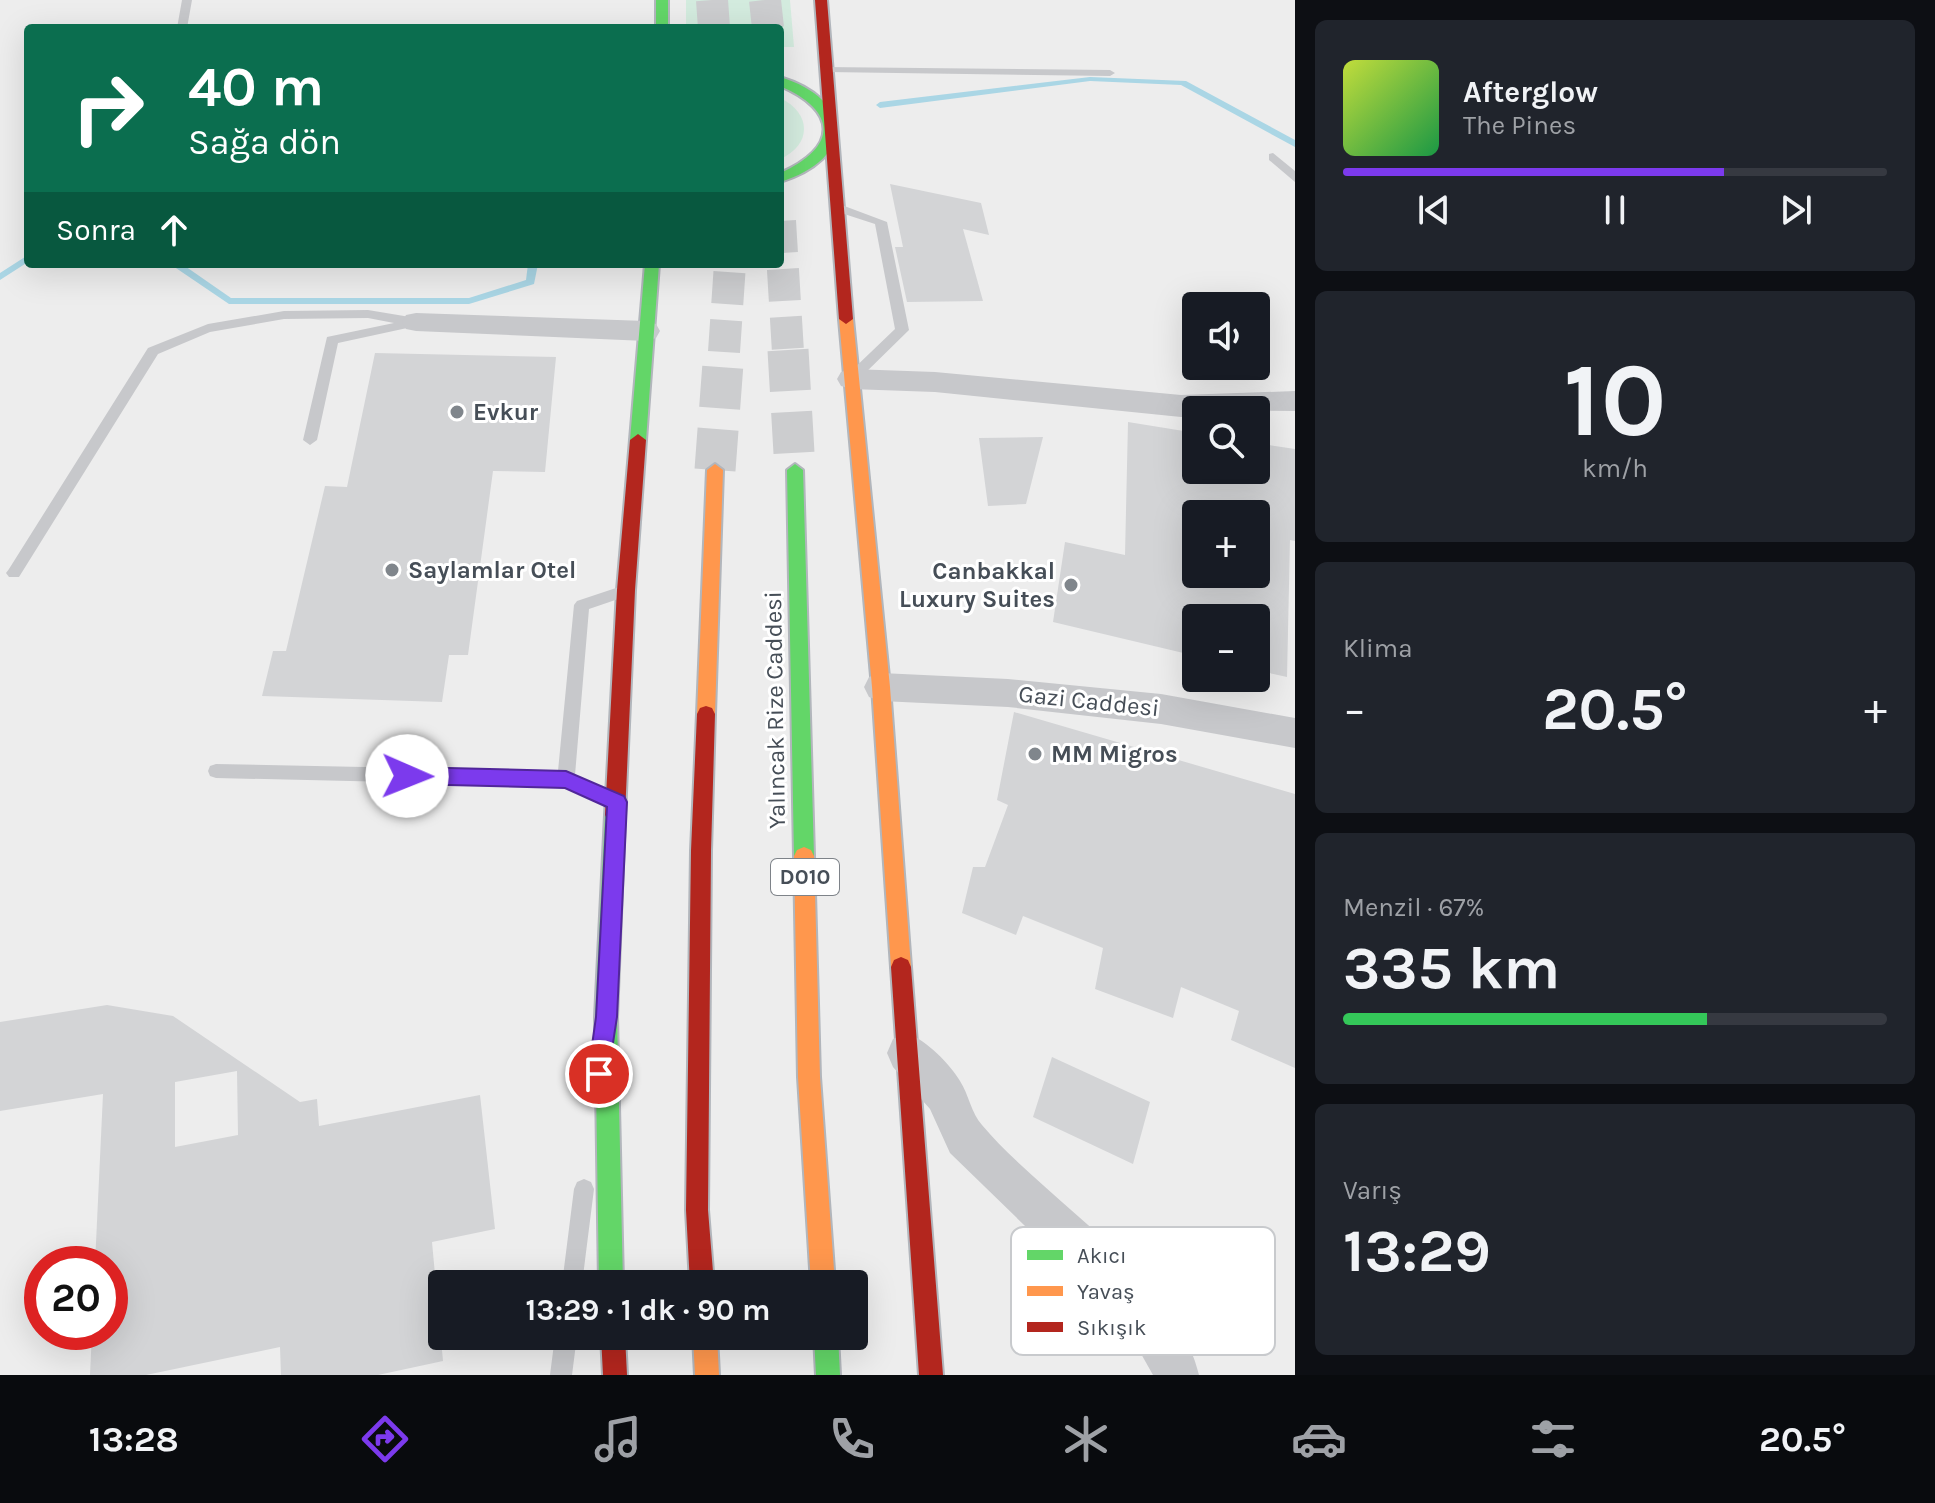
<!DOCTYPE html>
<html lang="tr">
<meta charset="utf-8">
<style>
body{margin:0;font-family:Karla,sans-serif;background:#20242c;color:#f1f3f6;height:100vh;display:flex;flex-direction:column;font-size:30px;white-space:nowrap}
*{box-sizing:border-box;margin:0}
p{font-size:26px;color:#9ea1a6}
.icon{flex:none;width:44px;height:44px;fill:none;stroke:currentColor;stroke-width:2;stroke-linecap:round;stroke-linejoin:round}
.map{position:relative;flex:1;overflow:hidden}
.sheet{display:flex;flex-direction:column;gap:20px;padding:20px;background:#0d0f14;width:640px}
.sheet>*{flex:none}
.hud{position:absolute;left:24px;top:24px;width:760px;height:244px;border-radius:8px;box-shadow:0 8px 32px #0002;background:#0b6e4f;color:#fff;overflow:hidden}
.tools{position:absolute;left:1182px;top:292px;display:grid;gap:16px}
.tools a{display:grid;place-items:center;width:88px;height:88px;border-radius:8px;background:#171b24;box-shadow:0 8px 32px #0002;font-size:40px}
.speed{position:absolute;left:24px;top:1246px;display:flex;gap:16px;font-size:40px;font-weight:700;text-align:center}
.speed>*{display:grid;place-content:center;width:104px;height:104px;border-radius:50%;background:#171b24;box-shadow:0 8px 32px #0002;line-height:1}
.speed .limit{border:12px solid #d22;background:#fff;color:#111}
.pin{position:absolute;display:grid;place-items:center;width:68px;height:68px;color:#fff;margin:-34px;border:4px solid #fff;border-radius:50%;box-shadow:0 2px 8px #0007}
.me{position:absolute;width:88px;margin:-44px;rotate:91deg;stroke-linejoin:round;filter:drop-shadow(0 0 6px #0008)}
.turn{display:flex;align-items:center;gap:28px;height:168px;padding:0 32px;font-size:36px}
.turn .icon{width:104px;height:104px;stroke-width:2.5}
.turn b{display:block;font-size:56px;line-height:68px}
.then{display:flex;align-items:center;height:76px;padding:0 32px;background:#0003;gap:16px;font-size:30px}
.big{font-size:60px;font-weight:700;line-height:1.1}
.sheet .card{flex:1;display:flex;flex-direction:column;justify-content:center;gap:12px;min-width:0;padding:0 28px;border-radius:12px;background:#20242c}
.sheet .dial{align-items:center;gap:0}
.dial b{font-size:104px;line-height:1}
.song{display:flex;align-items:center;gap:24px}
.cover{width:96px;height:96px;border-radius:12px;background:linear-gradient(135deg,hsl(70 70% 55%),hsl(140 70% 35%))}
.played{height:8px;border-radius:4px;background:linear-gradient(90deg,#7c3aed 70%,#363941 70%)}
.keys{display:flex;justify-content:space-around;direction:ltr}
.heat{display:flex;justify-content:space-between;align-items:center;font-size:44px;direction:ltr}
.charge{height:12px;border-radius:6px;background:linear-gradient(90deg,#34c759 67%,#363941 0)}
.trip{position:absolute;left:428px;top:1270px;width:440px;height:80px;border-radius:8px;background:#171b24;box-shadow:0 8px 32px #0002;font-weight:700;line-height:80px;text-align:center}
.tab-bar{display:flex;height:128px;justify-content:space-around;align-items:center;background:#090b0e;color:#9ea1a6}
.tab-bar .icon{width:56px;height:56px}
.tab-bar .on{color:#7c3aed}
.tab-bar b{font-size:36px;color:#f1f3f6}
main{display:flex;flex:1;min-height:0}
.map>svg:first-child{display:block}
.green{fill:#d3ebde}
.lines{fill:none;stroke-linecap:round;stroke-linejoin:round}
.stream{fill:#aad6e5;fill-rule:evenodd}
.building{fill:#d3d4d6;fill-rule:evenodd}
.highway-tunnel-far1{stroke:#cccdcf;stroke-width:32;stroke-dasharray:32 16;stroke-linecap:butt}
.highway-tunnel{stroke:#cccdcf;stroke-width:41;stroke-dasharray:41 21;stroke-linecap:butt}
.fast-casing{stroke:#b2b6bc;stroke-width:4}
.slow-casing{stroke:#b2b6bc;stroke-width:4}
.jam-casing{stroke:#b2b6bc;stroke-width:4}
.lane{fill:#c7c8cb;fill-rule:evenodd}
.street{fill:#c7c8cb;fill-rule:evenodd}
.fast{fill:#63d668;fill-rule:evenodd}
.slow{fill:#ff974d;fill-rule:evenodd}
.jam{fill:#b3261e;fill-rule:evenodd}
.route{fill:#7c3aed;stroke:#51269a;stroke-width:2}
.poi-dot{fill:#80868c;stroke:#fff;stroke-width:3}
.labels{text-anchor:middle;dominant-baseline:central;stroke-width:6;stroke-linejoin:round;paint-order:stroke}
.shield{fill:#fff;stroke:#7e8389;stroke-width:2}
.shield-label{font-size:22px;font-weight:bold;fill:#464e57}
.poi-label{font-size:24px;font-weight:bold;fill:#464e57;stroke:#fff;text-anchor:start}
.street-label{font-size:24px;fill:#464e57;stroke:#fff}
.key{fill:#fff;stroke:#c8cacd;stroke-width:2}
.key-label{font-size:22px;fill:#464e57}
</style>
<main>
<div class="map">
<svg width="1295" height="1375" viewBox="0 0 1295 1375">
<rect width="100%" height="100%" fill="#ededed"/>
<path class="green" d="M686,0H790L794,47H780V28H686Z
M780,98C812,113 812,145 780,159Z"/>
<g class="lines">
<path class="stream" d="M1090,77L1186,81L1295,140V147L1181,85L1090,81L880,108L876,105L880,102Z
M28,255V262L0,280V273Z
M170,264H182L231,298H469L526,280L528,264H538L534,284L469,304H229Z"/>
</g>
<path class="building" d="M890,184L981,203L989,235L963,229L983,301L907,302L895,247H903Z
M375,353L556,357L545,472L493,471L468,655H449L442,702L262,696L273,651H286L325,486L347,487Z
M1128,422L1196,433V470H1256V443L1295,449V541L1290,540L1287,677L1256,670V618H1196V656L1053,622L1065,542L1125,555ZM1196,514H1256V585L1196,574Z
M1043,437L1026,504L988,506L979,438Z
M1014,712L1295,794V1068L1231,1040L1239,1011L1181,987L1173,1018L1095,989L1103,948L1023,916L1016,935L962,913L973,867H985L1008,805L997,800Z
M107,1005L173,1016L300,1102L317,1099L319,1126L480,1095L495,1229L432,1242L443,1361L378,1375H281L280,1347L146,1375H90L92,1332H110V1264H95L103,1094L0,1111V1022ZM237,1071L238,1135L175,1147V1082Z
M1052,1057L1150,1102L1133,1164L1033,1117Z"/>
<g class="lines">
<path class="highway-tunnel-far1" d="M712,0L714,28
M765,0L768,28
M780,221L788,352
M724,352L730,264"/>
<path class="highway-tunnel" d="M788,350L795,470
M715,470L724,350"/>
<g class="fast-casing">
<path id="fast" d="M656,0H668V28H656Z
M780,77C855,100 855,159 780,182V173C838,147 838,111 780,86Z
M645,264H659L646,440L638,446L630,440Z
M795,464L803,470L814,856L811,862L804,865L797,862L794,856L787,470Z
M615,806L622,809L625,815L617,1017L623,1284H599L595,1017L605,815L608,809Z
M814,1336H838L840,1375H816Z"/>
</g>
<g class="slow-casing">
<path id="slow" d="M846,314L853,319L890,687L911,967L908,974L901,977L894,974L891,967L872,687L839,319Z
M715,464L723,470L715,714L712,720L706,722L700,720L697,714L707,470Z
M804,847L811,850L814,856L820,1077L835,1284H811L798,1077L794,856L797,850Z
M693,1336H717L719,1375H695Z"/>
</g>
<g class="jam-casing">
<path id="jam" d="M815,0H827L853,319L846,324L839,319Z
M638,434L646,440L635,590L625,815L622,821L615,824L608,821L605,815L617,590L630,440Z
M706,706L712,708L715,714L711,851L708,1210L714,1284H690L686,1210L691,851L697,714L700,708Z
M901,957L908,960L911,967L943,1375H919L891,967L894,960Z
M601,1336H625L627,1375H603Z"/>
</g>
<path class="lane" d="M182,0H192L187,28H177Z
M823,67L1110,70L1115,73L1110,76L827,72L823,71Z
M1273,153L1295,171V182L1269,160V154Z
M839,204L887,222L909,330L857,381L852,383L845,378L847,375L895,329L875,224L835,211L833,208Z
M368,310L416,318L422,322L421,325L338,343L317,440L310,445L303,440L327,337L394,323L368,318L284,319L210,332L158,354L19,577H9L6,573L9,569L148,348L208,324L284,311Z
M625,585L630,587L633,591L630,595L589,609L575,775L618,795L620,800L618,805L612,808L565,786L216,778L210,776L208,771L210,766L216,764L558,771L574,605L577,601Z
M584,1179L591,1182L594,1189L582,1284H562L574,1189L577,1182Z
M555,1336H577L572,1375H550Z"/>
<path class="street" d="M416,313L646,321L656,324L660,331L656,338L646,341L416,331L406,329L402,322L406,315Z
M851,369L935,372L1181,395L1295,391V411L1196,410V416L1181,417L935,392L851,389L841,386L837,379L841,372Z
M881,673L1008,679L1161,694L1295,718V748L1161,724L1008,707L881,701L869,697L864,687L869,677Z
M907,1033C927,1041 949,1063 960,1081C969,1095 971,1113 982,1125C1045,1200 1175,1275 1199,1375H1153L1131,1336L1095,1294L950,1153L930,1109L893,1067L887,1053L893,1039Z"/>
<use href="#fast" class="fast"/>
<use href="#slow" class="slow"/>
<use href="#jam" class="jam"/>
</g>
<path class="route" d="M407,767L566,771L624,796L627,802L617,1017L607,1082L599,1085L591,1082L588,1074L596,1017L607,807L565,788L407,784L400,782L398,776L400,770Z"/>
<g class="poi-dot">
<circle cx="457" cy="412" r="8"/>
<circle cx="392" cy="570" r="8"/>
<circle cx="1071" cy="585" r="8"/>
<circle cx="1035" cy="754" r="8"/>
</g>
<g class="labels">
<rect class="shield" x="771" y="859" width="68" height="36" rx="6"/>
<g class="shield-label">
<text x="805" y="877">D010</text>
</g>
<g class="poi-label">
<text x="473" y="412">Evkur</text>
<text x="408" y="570">Saylamlar Otel</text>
<text x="1055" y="571" text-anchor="end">Canbakkal<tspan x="1055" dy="28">Luxury Suites</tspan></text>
<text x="1051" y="754">MM Migros</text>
</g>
<g class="street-label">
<text transform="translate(1089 701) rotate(6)">Gazi Caddesi</text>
<text transform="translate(775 710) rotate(-91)">Yalıncak Rize Caddesi</text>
</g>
</g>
<rect x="1011" y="1227" width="264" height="128" rx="12" class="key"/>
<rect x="1027" y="1250" width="36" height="10" fill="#63d668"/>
<rect x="1027" y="1286" width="36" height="10" fill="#ff974d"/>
<rect x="1027" y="1322" width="36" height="10" fill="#b3261e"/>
<g class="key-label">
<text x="1077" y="1263">Akıcı</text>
<text x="1077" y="1299">Yavaş</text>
<text x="1077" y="1335">Sıkışık</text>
</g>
</svg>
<div class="tools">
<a><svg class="icon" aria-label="sound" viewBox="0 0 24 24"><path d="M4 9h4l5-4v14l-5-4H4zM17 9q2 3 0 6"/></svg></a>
<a><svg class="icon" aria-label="search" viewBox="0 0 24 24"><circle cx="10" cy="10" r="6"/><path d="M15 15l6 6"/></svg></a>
<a>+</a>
<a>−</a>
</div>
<div class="speed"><div class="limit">20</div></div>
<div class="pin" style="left:599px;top:1074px;background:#d93025"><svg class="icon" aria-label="arrive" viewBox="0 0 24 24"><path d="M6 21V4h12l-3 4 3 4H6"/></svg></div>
<svg class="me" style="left:407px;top:776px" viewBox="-20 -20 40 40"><circle r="19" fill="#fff"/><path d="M0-13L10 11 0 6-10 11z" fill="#7c3aed"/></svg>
<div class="trip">13:29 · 1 dk · 90 m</div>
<div class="hud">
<div class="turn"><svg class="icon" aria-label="right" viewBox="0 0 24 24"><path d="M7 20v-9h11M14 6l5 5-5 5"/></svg><div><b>40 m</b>Sağa dön</div></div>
<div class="then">Sonra<svg class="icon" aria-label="ahead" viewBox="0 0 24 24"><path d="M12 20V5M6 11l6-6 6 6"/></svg></div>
</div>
</div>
<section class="sheet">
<div class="card">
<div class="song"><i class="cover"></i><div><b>Afterglow</b><p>The Pines</p></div></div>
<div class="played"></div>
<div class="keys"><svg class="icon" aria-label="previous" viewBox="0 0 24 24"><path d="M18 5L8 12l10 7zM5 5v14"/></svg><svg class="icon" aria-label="pause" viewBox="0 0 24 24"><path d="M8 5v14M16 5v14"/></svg><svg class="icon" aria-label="next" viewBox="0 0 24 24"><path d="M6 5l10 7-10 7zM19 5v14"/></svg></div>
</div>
<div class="card dial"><b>10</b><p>km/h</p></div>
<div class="card"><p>Klima</p>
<div class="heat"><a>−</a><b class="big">20.5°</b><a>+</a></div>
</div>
<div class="card"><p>Menzil · 67%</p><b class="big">335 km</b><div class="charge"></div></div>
<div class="card"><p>Varış</p><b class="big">13:29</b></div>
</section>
</main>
<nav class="tab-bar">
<b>13:28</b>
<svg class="icon on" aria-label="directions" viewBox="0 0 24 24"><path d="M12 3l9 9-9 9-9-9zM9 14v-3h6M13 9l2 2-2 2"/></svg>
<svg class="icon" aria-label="music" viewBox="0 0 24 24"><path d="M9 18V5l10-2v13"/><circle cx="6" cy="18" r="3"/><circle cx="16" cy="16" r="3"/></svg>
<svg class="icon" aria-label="phone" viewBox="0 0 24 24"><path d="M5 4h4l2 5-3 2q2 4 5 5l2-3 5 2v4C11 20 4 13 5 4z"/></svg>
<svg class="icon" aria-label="climate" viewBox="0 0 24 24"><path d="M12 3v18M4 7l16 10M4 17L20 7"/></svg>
<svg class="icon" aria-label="car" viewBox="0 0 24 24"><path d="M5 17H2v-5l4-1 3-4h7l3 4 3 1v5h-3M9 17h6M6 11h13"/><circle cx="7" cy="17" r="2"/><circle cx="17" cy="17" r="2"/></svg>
<svg class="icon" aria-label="filters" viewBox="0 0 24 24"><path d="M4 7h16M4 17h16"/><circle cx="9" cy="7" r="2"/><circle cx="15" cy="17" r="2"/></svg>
<b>20.5°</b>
</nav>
